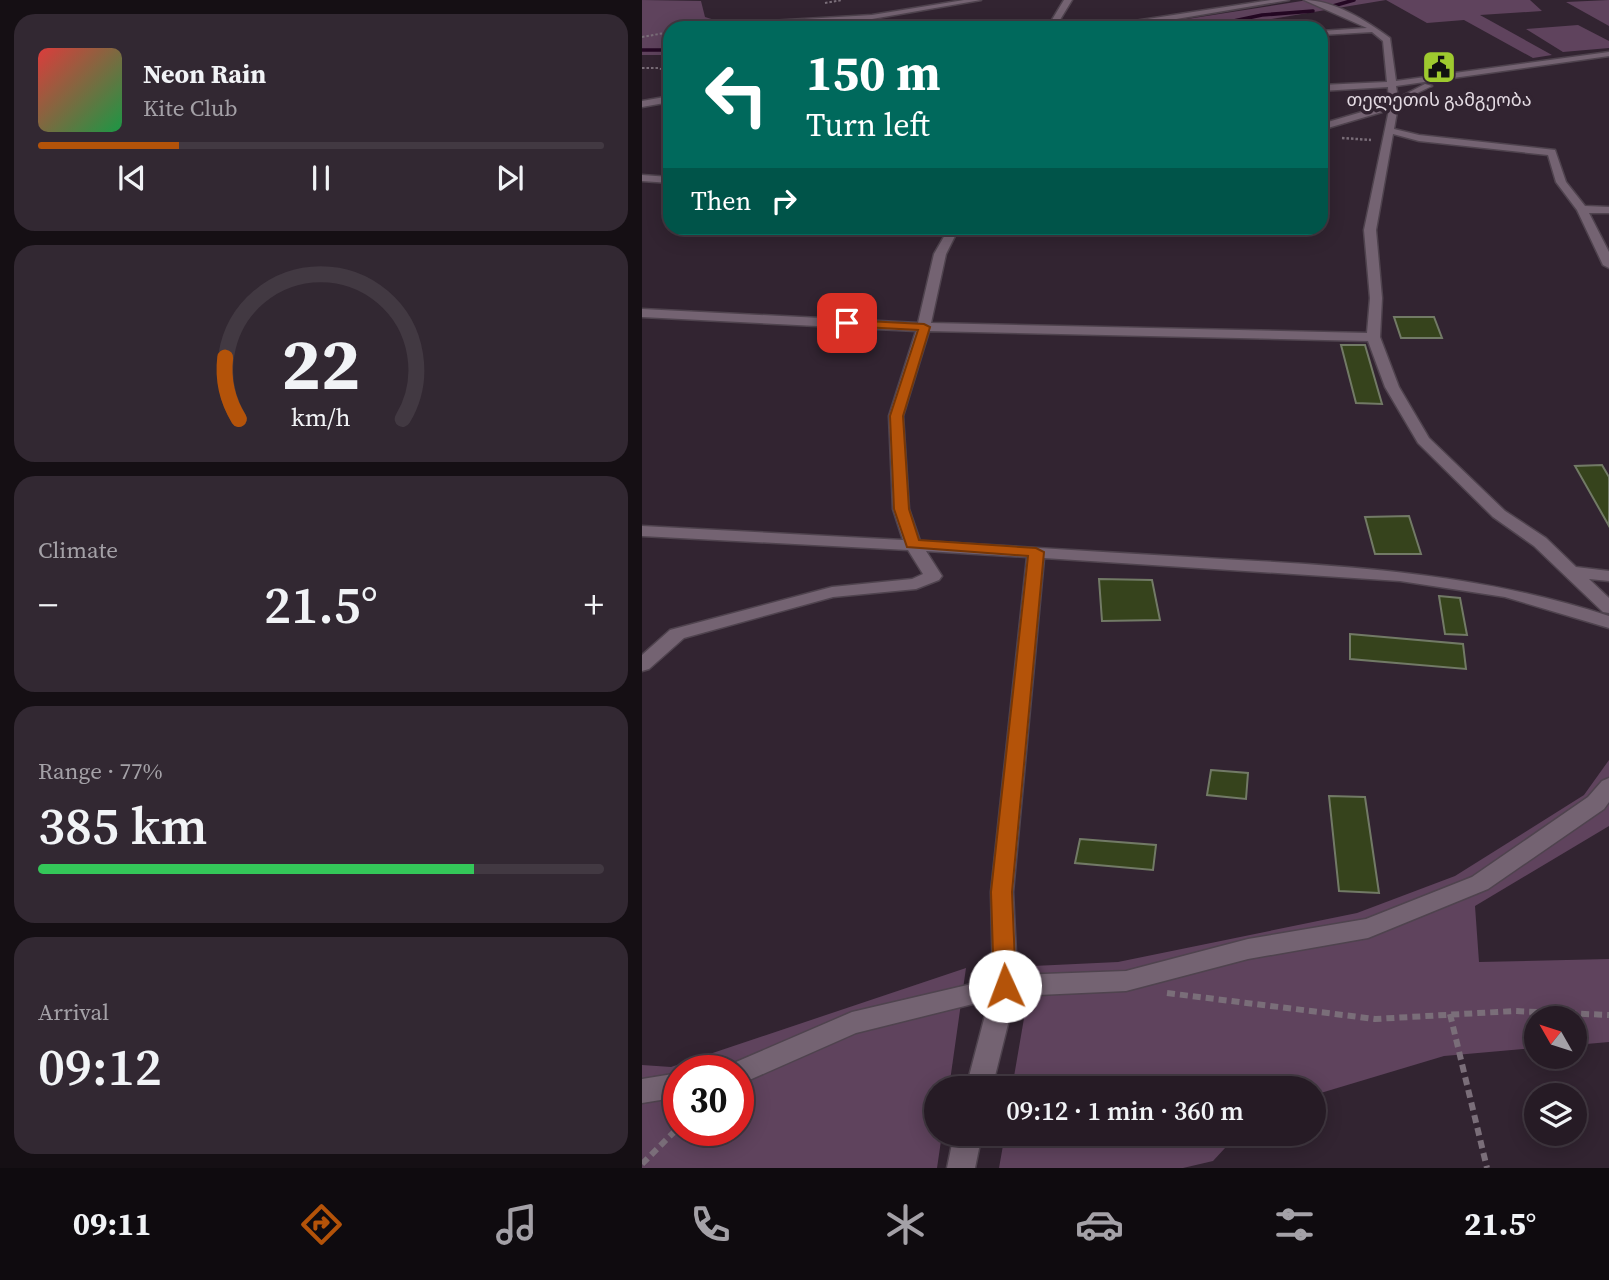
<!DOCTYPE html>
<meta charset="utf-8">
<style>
body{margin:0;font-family:"Source Serif 4","Noto Sans Georgian",serif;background:#322832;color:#f1f3f6;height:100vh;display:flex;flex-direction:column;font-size:26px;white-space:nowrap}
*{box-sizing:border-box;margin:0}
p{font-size:23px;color:#a4a1a7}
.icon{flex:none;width:38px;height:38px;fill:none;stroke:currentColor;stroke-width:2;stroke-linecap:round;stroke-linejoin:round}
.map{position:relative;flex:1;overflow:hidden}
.panel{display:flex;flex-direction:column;gap:14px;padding:14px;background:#150f14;width:642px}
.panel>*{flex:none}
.banner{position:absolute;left:21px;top:21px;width:665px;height:214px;border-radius:21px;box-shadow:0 4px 18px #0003,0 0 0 2px #423942;background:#00695c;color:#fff;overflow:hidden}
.needle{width:46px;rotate:309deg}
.buttons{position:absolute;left:882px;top:1006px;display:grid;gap:14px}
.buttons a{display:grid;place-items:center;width:63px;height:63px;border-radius:50%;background:#261b25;box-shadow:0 4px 18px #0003,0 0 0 2px #423942;font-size:35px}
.speed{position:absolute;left:21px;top:1055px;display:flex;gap:14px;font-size:35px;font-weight:700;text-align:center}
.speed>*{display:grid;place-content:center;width:91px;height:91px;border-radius:50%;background:#261b25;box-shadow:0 4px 18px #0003,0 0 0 2px #423942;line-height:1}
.speed .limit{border:10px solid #d22;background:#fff;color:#111}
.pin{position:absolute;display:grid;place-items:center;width:60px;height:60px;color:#fff;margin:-30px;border-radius:14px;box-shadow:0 4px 10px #0006}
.me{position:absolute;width:77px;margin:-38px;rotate:358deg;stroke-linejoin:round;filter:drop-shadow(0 0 5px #0008)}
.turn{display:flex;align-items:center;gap:24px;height:147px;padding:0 28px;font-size:32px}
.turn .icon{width:91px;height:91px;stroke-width:2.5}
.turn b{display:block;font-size:49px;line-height:60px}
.then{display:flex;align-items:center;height:66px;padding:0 28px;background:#0003;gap:14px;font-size:26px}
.big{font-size:52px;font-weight:600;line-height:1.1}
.panel .card{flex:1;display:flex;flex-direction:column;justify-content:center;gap:10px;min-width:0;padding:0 24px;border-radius:21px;background:#322832}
.panel .dial{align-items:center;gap:0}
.dial svg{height:182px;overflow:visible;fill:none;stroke:#423942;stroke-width:7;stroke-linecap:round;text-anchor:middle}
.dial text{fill:#f1f3f6;stroke:none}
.song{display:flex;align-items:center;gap:21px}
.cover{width:84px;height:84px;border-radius:10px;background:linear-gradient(135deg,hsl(0 70% 55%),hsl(140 70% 35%))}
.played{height:7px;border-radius:4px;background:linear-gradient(90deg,#b45309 25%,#423942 25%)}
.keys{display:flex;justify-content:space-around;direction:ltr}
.heat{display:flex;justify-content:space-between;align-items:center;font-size:38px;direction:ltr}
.charge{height:10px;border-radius:5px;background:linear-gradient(90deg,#34c759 77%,#423942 0)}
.trip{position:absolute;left:282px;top:1076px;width:402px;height:70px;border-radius:35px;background:#261b25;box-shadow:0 4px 18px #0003,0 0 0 2px #423942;font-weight:600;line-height:70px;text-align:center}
.tab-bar{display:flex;height:112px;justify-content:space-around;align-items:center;background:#0f0b0f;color:#a4a1a7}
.tab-bar .icon{width:49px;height:49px}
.tab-bar .active{color:#b45309}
.tab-bar b{font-size:32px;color:#f1f3f6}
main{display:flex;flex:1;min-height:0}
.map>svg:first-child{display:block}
.green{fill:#5f435d;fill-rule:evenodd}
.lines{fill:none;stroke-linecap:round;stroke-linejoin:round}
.stream{stroke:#240823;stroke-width:3.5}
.building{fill:#36431c;stroke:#727a66;stroke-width:2}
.minor-casing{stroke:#4f434e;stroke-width:3}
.path-far2{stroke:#7a6e79;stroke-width:2;stroke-dasharray:2.5 2;stroke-linecap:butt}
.path-far1{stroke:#7a6e79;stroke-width:2.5;stroke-dasharray:2.5 2;stroke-linecap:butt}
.path{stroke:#7a6e79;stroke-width:6;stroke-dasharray:8 5;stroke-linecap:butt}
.minor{fill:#746372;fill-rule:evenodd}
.route{fill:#b45309;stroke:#753606;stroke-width:2}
.labels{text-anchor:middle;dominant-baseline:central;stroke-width:7;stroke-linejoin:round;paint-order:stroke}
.far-poi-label{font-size:18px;fill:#e4dbe3;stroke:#322431}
</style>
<main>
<section class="panel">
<div class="card">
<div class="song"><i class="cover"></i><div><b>Neon Rain</b><p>Kite Club</p></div></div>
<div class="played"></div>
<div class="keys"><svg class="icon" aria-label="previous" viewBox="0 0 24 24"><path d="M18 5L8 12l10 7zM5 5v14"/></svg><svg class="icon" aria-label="pause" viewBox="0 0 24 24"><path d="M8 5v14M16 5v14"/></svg><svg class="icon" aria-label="next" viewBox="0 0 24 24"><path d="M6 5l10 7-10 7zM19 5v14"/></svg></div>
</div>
<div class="card dial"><svg viewBox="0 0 100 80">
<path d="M14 69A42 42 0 1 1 86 69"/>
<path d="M14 69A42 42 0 0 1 8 42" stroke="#b45309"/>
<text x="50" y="56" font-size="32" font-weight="700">22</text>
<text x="50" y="72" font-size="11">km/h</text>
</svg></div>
<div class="card"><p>Climate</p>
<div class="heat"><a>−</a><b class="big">21.5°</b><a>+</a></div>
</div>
<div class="card"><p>Range · 77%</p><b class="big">385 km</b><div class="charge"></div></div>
<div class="card"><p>Arrival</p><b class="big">09:12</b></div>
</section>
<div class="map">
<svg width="967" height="1168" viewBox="0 0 967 1168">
<rect width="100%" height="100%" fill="#322431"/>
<path class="green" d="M0,0L59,1L63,17L79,22L72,28H28V55H0Z
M666,0H888L900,11L838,15L910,55L891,58L822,20L785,23L744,0L576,28H488Z
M967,0V26L924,2Z
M936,25L967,41V48L921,52L884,29Z
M967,760V826L833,906L837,962L967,959V1042L933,1045V1018H894V1048L802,1056L672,1095V1088H370L391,966L476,962L715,913L813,876L942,795Z
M324,968L307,1088H294V1134H300L295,1168H0V1065L29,1067ZM37,1071H96V1130H37Z
M363,1134H596L571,1161L541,1168H357Z"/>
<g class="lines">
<path class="stream" d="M691,6L712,0
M506,28L563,27L620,15L671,11
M0,50H28"/>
</g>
<path class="building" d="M752,317H792L800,338H759Z
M699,345H723L740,404L714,403Z
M960,465L967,477V526L933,466Z
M767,516L779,554H733L723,517Z
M457,579L510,580L518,620L460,621Z
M797,596L818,598L825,635L803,634Z
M708,634L821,644L824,669L708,659Z
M569,770L606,773L604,799L565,795Z
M687,796L723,797L737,893L697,891Z
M438,839L514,845L511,870L433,863Z"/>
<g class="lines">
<g class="minor-casing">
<path id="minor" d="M322,0H339L230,19L114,24L110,22L230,15Z
M422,0H430L413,28H405Z
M629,0H647L499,25L447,28Z
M662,0C692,0 725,21 748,38L754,81L967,52V56L754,86L756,98L783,84L790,86L769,96L756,106L752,129L777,135L913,150L924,182L943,206L967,207V213H947L967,252V268L961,265L935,210L914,182L906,155L777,141L751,134L734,230L740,298L738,337L757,387L787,438L863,511L904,538L934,567L967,571V581L947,579L967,598V613L961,612L892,546L851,517L776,443L743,387L726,341L287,331L261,416L267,509L278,541C374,546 469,553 564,558C703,566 833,572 967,616V628L863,597L758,581L402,558L371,892L375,975L484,971L606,939L724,919L830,877L946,797L960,781L967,778V802L962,809L846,889L726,938L606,959L484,991L373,996L350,1088H324L347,1000L214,1033L96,1085V1071H84L87,1065L210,1012L351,979L349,892L385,557L284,551L300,576L297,580L274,589L191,597L42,638L7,669L0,671V655L28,630L190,587L270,579L281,574L266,550L0,536V526L261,540L251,509L247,416L274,331L0,317V309L276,323L292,254L307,228H317L304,254L289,323L725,333L728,298L722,230L747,110L679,130V124L747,104L746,87L679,91V85L745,82L741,41L730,32L679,35V31L725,28Z
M28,96V102L0,107V101Z
M0,175L28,177V183L0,181Z
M37,1073V1097L0,1103V1079Z
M312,1134H340L333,1168H305Z"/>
</g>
<path class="path-far2" d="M183,3L200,0
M47,28L101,23
M0,37L28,32
M0,68H16L28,72"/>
<path class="path-far1" d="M700,138L729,140"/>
<path class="path" d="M525,993L733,1019L872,1011L967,1015
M808,1014L845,1168
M0,1164L37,1127"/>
<use href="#minor" class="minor"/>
</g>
<path class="route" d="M205,320L282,324L288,327L261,416L267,509L277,540L394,548L402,552L370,892L374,986L371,993L363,995L355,993L352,986L349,892L386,556L265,547L252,509L248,416L276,330L201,326V321Z"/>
<defs>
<g id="civic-square" transform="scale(1.75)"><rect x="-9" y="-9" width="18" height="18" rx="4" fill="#9eca2f" stroke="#322431"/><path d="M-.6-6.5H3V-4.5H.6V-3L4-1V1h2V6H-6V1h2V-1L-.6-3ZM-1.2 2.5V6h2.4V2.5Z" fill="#111"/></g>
</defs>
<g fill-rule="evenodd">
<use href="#civic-square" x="797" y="67"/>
</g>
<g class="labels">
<g class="far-poi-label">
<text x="797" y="99">თელეთის გამგეობა</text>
</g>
</g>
</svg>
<div class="buttons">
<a><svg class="needle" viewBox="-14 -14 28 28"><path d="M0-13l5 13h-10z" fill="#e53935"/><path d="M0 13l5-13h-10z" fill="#a4a1a7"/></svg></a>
<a><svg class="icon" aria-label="layers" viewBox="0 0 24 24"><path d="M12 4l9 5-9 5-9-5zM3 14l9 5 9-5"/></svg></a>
</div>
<div class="speed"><div class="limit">30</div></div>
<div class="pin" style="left:205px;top:323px;background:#d93025"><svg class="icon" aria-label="arrive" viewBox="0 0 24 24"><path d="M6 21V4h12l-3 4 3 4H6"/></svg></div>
<svg class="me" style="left:363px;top:986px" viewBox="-20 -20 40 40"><circle r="19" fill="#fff"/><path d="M0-13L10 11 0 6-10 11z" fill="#b45309"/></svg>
<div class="trip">09:12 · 1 min · 360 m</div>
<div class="banner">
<div class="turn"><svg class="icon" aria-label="left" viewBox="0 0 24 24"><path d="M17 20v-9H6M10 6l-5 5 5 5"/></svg><div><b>150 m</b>Turn left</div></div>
<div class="then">Then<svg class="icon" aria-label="right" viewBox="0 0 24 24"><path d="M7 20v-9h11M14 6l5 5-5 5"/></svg></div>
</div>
</div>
</main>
<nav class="tab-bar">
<b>09:11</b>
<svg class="icon active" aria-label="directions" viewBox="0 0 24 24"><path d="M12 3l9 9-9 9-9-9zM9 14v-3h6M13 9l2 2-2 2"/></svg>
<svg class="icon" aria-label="music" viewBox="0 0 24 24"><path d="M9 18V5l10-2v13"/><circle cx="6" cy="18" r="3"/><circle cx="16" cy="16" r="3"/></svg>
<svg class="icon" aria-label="phone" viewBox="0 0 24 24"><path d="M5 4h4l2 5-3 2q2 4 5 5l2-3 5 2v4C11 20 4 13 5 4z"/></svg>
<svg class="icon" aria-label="climate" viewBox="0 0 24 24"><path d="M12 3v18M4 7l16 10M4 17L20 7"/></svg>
<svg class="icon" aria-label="car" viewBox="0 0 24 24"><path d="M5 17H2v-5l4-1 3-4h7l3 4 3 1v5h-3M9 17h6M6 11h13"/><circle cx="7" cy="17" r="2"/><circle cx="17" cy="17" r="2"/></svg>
<svg class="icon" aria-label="filters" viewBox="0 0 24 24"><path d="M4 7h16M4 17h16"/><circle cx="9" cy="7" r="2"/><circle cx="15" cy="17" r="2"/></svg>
<b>21.5°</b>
</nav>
